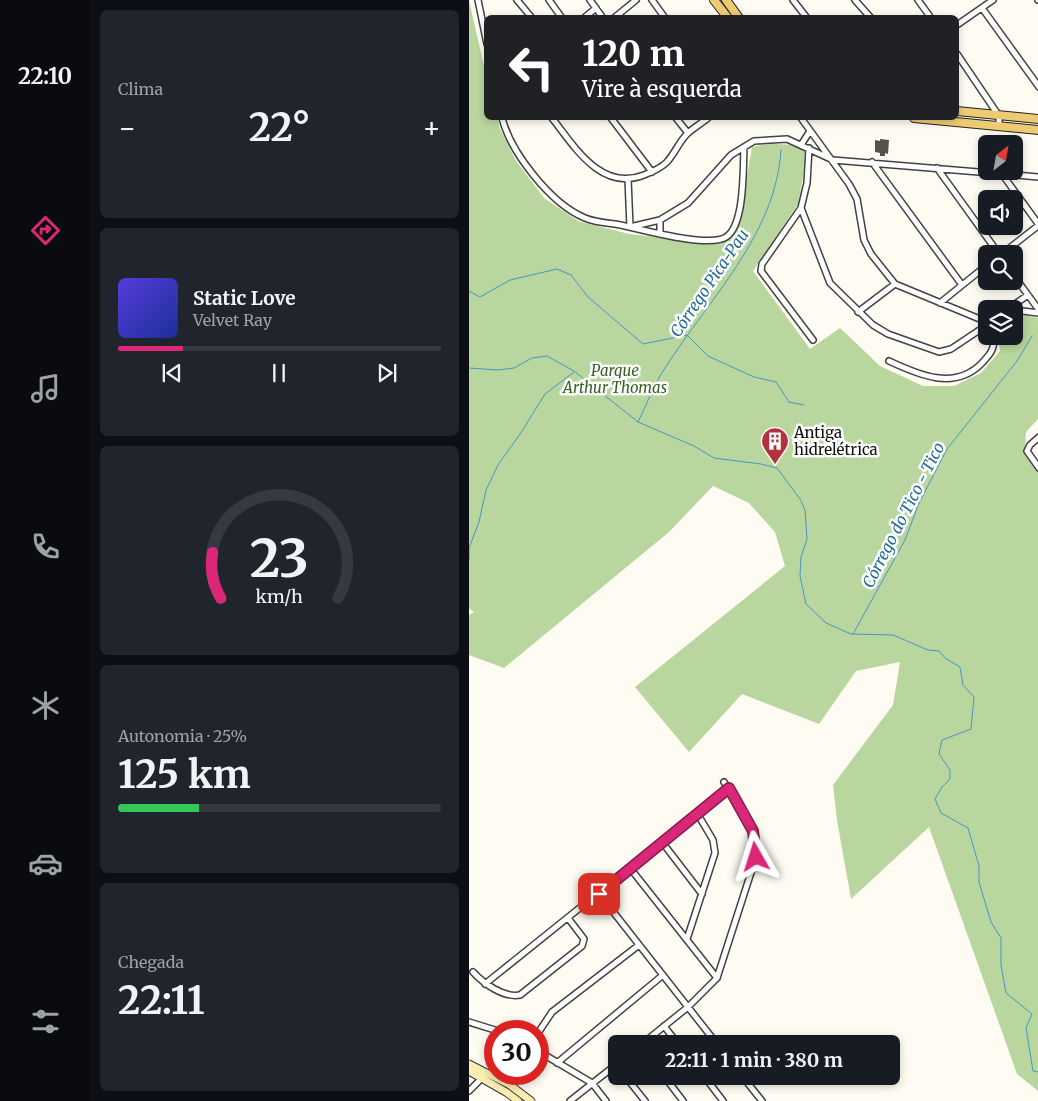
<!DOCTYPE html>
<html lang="pt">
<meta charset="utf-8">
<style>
body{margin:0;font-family:Merriweather,serif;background:#20242c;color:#f1f3f6;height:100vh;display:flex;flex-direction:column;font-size:19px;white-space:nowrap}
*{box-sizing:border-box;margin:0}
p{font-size:16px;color:#9ea1a6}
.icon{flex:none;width:28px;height:28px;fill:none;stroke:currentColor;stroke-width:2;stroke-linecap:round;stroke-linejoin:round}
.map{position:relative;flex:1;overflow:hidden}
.sheet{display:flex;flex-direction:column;gap:10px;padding:10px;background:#0d0f14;width:379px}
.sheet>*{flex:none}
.hud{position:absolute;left:15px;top:15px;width:475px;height:105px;border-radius:8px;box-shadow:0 2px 8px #0003;background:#202124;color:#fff;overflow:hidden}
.needle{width:32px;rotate:31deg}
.buttons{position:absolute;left:509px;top:135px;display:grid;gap:10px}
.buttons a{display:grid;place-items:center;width:45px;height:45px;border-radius:8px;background:#171b24;box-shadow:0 2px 8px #0003;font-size:25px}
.speed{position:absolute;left:15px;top:1020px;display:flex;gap:10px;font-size:25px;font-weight:700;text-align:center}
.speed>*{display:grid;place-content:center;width:65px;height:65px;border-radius:50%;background:#171b24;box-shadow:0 2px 8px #0003;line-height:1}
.speed .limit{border:8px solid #d22;background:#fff;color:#111}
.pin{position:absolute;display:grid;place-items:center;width:42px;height:42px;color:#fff;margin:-21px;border-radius:10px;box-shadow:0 2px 8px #0006}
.me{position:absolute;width:55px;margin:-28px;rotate:354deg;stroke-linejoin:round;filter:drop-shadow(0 0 4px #0008)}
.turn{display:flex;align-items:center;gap:18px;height:105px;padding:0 15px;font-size:22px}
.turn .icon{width:65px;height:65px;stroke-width:2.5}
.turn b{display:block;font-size:35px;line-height:42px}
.big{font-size:38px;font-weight:700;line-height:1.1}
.sheet .widget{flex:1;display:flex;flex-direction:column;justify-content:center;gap:8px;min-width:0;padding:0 18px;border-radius:8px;background:#20242c}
.sheet .dial{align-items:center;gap:0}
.dial svg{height:130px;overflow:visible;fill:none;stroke:#363941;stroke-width:7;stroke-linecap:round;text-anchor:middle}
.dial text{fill:#f1f3f6;stroke:none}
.song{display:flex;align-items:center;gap:15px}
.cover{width:60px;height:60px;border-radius:8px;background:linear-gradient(135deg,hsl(250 70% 55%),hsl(230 70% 35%))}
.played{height:5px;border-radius:2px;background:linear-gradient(90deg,#db2777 20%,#363941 20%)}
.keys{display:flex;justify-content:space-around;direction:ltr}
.heat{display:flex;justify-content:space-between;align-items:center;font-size:28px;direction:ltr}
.charge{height:8px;border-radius:4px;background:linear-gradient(90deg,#34c759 25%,#363941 0)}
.trip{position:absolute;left:139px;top:1035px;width:292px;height:50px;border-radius:8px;background:#171b24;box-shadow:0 2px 8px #0003;font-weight:700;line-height:50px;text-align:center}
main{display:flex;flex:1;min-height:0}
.menu{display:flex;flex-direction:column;width:90px;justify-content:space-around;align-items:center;background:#090b0e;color:#9ea1a6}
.menu .icon{width:35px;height:35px}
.menu .selected{color:#db2777}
.menu b{font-size:22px;color:#f1f3f6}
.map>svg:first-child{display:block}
.forest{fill:#b9d69e}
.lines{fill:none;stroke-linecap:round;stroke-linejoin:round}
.stream{stroke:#4796c3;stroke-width:1}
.building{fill:#57504c}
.minor-casing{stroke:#424242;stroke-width:8}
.secondary-casing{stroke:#313131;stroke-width:9}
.primary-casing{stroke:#202020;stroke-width:10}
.minor{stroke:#fff;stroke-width:5}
.secondary{stroke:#f9eeb2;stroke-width:7}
.primary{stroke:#eecb72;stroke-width:8}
.route-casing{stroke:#8e194d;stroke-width:12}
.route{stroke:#db2777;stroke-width:9}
.labels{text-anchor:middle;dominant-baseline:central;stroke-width:5;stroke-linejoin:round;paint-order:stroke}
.park-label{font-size:15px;font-style:italic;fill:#336224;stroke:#fff}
.poi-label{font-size:15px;fill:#0f0f0f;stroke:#fff;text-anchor:start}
.water-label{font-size:16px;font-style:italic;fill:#216998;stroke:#fff}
</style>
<main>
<nav class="menu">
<b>22:10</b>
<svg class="icon selected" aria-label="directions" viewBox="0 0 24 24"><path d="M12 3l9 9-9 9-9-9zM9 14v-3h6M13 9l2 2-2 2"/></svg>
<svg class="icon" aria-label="music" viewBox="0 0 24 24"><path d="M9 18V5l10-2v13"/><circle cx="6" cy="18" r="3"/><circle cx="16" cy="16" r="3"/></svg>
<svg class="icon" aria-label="phone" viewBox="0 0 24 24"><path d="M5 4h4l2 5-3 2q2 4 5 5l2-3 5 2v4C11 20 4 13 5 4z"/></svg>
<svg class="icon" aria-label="climate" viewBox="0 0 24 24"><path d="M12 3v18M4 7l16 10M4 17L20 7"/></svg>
<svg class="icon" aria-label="car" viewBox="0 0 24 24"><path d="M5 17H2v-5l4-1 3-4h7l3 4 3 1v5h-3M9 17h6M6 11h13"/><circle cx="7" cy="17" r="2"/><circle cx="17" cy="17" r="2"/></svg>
<svg class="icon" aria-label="filters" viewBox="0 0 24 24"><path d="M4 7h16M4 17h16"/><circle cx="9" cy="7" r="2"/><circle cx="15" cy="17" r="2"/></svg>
</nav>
<section class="sheet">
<div class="widget"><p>Clima</p>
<div class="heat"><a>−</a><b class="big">22°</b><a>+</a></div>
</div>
<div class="widget">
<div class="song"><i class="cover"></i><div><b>Static Love</b><p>Velvet Ray</p></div></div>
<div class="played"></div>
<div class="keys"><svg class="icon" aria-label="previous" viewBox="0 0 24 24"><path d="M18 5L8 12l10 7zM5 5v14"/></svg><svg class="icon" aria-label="pause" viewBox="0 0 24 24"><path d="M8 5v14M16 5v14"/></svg><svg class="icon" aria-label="next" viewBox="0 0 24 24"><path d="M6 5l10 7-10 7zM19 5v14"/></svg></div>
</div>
<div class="widget dial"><svg viewBox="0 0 100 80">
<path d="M14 69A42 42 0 1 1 86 69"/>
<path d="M14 69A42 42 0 0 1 9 41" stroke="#db2777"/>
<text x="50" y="56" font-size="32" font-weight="700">23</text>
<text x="50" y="72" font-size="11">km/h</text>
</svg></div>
<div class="widget"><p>Autonomia · 25%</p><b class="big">125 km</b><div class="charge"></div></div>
<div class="widget"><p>Chegada</p><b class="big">22:11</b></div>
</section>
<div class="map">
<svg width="570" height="1101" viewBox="0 0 570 1101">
<rect width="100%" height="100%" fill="#fefbf2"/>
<path class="forest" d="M0,0L17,75L18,118H28L31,129L47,161L75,198L109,221L160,234L252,244L270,223L283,147C302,142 318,144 336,148L334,177L329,204L284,271L341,349L371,328L411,366L454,386H485L512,373L531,351L529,336H545V313L569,318V419L557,432L556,452L570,472L569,1091L548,1074L460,827L382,899L368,820L364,785L424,705L431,662L387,671L350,724L273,694L220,752L166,687L316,566L306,532L280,503L244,486L200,532L35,668L0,655V615L5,612L0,608Z"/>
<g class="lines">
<path class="stream" d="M0,291L11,297L41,280L88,269L102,275L119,297L174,344L218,335L239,356L285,377L307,382L320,402L335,405
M0,368L29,370L45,368L63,358L78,356L105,371L169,422L225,446L245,458L292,464L308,468L331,499L336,510L338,539L332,557L331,576L337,604L357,623L382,634L424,635L459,650L470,651L476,658L491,667L494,685L505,697L502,729L473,740L470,754L481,770V779L473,787L466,799L472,813L499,828L510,866V882L522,922L532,938V965L537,993L563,1014L557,1028L564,1071L570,1072
M169,422C178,404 185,384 196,368C240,299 307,234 312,150
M0,560V548L10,522L17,490L29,465L53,431L76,394L105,372
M384,634L436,540L450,503L478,449L548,361L563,336"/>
</g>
<path class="building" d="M411,139L420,140L419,154L416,153V156H411V153L406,152V140L411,141Z"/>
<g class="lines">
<g class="minor-casing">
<path id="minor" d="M9,0L18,44
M48,0L63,18
M80,0L93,18
M121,0L134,18
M183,0L196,18
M324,0L338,18
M386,0L402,18
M449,0L462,18
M569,0H570
M513,8L570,87
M115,18L127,8
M145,18L167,0
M488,25L524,0
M488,54L530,116V126
M33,118C42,153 82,204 116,218C125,222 137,223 146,224C162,227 177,231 191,234
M83,118C105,146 132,192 175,175C183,172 192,168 198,162C206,153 210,142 218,134C224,128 233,123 239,118
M142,118L183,172
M207,118L219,133
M332,118L380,184L388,199L395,240L402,254L426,284L518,322
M332,145L341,131
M340,148L338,183L332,208L293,264L292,271L344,340
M403,162L493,285
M468,168L530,254
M533,174L570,225
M159,179L161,227
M332,208L361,283L404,325L419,334L470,352L482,349L518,325
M191,220V234C205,237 246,245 257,237C276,225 274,168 275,147
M161,227L191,220L219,203L262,155L285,141L318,139L364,160L570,177
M533,254L570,225
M545,276L570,310
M471,303L518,265
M539,309L559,295
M545,310L570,313
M389,312L426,284
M420,361C450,375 486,391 513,363C523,352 524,351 526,336
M570,437L561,445L558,451L570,468
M193,842L233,894
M161,868L248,978
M120,881L248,1044
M218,939L246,853L244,840L228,813
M4,972C15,984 35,998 51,995L113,946L115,939L99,918
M16,984L260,788
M0,1022L29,1031
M195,1026L209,1044
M69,1033L83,1012L170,945
M173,1044L219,1007L248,978L287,857L284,831L255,782
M69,1051L123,1083L137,1101
M88,1063L194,975
M156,1076L176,1101
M195,1076L214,1101
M235,1076L254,1101
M273,1076L293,1101
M41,1085L47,1074
M0,1091L13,1078
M101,1101L148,1064"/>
</g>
<g class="secondary-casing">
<path id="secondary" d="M0,1064L41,1085L62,1101
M0,1071L37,1092L49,1101"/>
</g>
<g class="primary-casing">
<path id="primary" d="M245,0L259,18
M257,0L270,18
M488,111L570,119
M445,118L570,130"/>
</g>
<use href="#minor" class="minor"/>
<use href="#secondary" class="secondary"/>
<use href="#primary" class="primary"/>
</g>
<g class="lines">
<g class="route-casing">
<path id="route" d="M130,894L260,788L284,831L287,857"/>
</g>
<use href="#route" class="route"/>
</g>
<defs>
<g id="building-pin" transform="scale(1.4375)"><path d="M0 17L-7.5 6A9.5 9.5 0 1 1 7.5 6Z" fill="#b5313d" stroke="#fff"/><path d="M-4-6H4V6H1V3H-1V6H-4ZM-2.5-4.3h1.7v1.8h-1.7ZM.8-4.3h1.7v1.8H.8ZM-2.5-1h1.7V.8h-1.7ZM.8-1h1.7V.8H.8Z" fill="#fff"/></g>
</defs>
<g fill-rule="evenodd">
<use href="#building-pin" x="306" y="441"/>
</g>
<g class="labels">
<g class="park-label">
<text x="146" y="370">Parque<tspan x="146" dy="17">Arthur Thomas</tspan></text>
</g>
<g class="poi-label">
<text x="325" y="432">Antiga<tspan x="325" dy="17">hidrelétrica</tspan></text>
</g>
<g class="water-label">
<text transform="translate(240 283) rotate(-56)">Córrego Pica-Pau</text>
<text transform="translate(434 515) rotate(-63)">Córrego do Tico - Tico</text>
</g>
</g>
</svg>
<div class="buttons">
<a><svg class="needle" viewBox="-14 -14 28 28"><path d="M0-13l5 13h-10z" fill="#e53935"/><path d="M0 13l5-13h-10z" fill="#9ea1a6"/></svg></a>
<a><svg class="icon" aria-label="sound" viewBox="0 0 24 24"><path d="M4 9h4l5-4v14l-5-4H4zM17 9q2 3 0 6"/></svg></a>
<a><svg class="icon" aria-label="search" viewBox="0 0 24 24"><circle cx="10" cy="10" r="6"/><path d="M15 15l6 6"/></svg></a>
<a><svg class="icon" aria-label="layers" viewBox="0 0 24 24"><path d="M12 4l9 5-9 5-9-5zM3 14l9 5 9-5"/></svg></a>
</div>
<div class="speed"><div class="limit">30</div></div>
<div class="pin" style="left:130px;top:894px;background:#d93025"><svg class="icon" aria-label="arrive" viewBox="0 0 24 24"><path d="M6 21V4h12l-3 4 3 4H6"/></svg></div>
<svg class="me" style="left:287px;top:857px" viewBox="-20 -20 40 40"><path d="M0-17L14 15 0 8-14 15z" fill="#db2777" stroke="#fff" stroke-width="4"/></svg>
<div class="trip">22:11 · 1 min · 380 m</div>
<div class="hud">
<div class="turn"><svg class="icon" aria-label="left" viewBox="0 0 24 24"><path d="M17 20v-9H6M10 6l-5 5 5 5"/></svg><div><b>120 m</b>Vire à esquerda</div></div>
</div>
</div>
</main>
